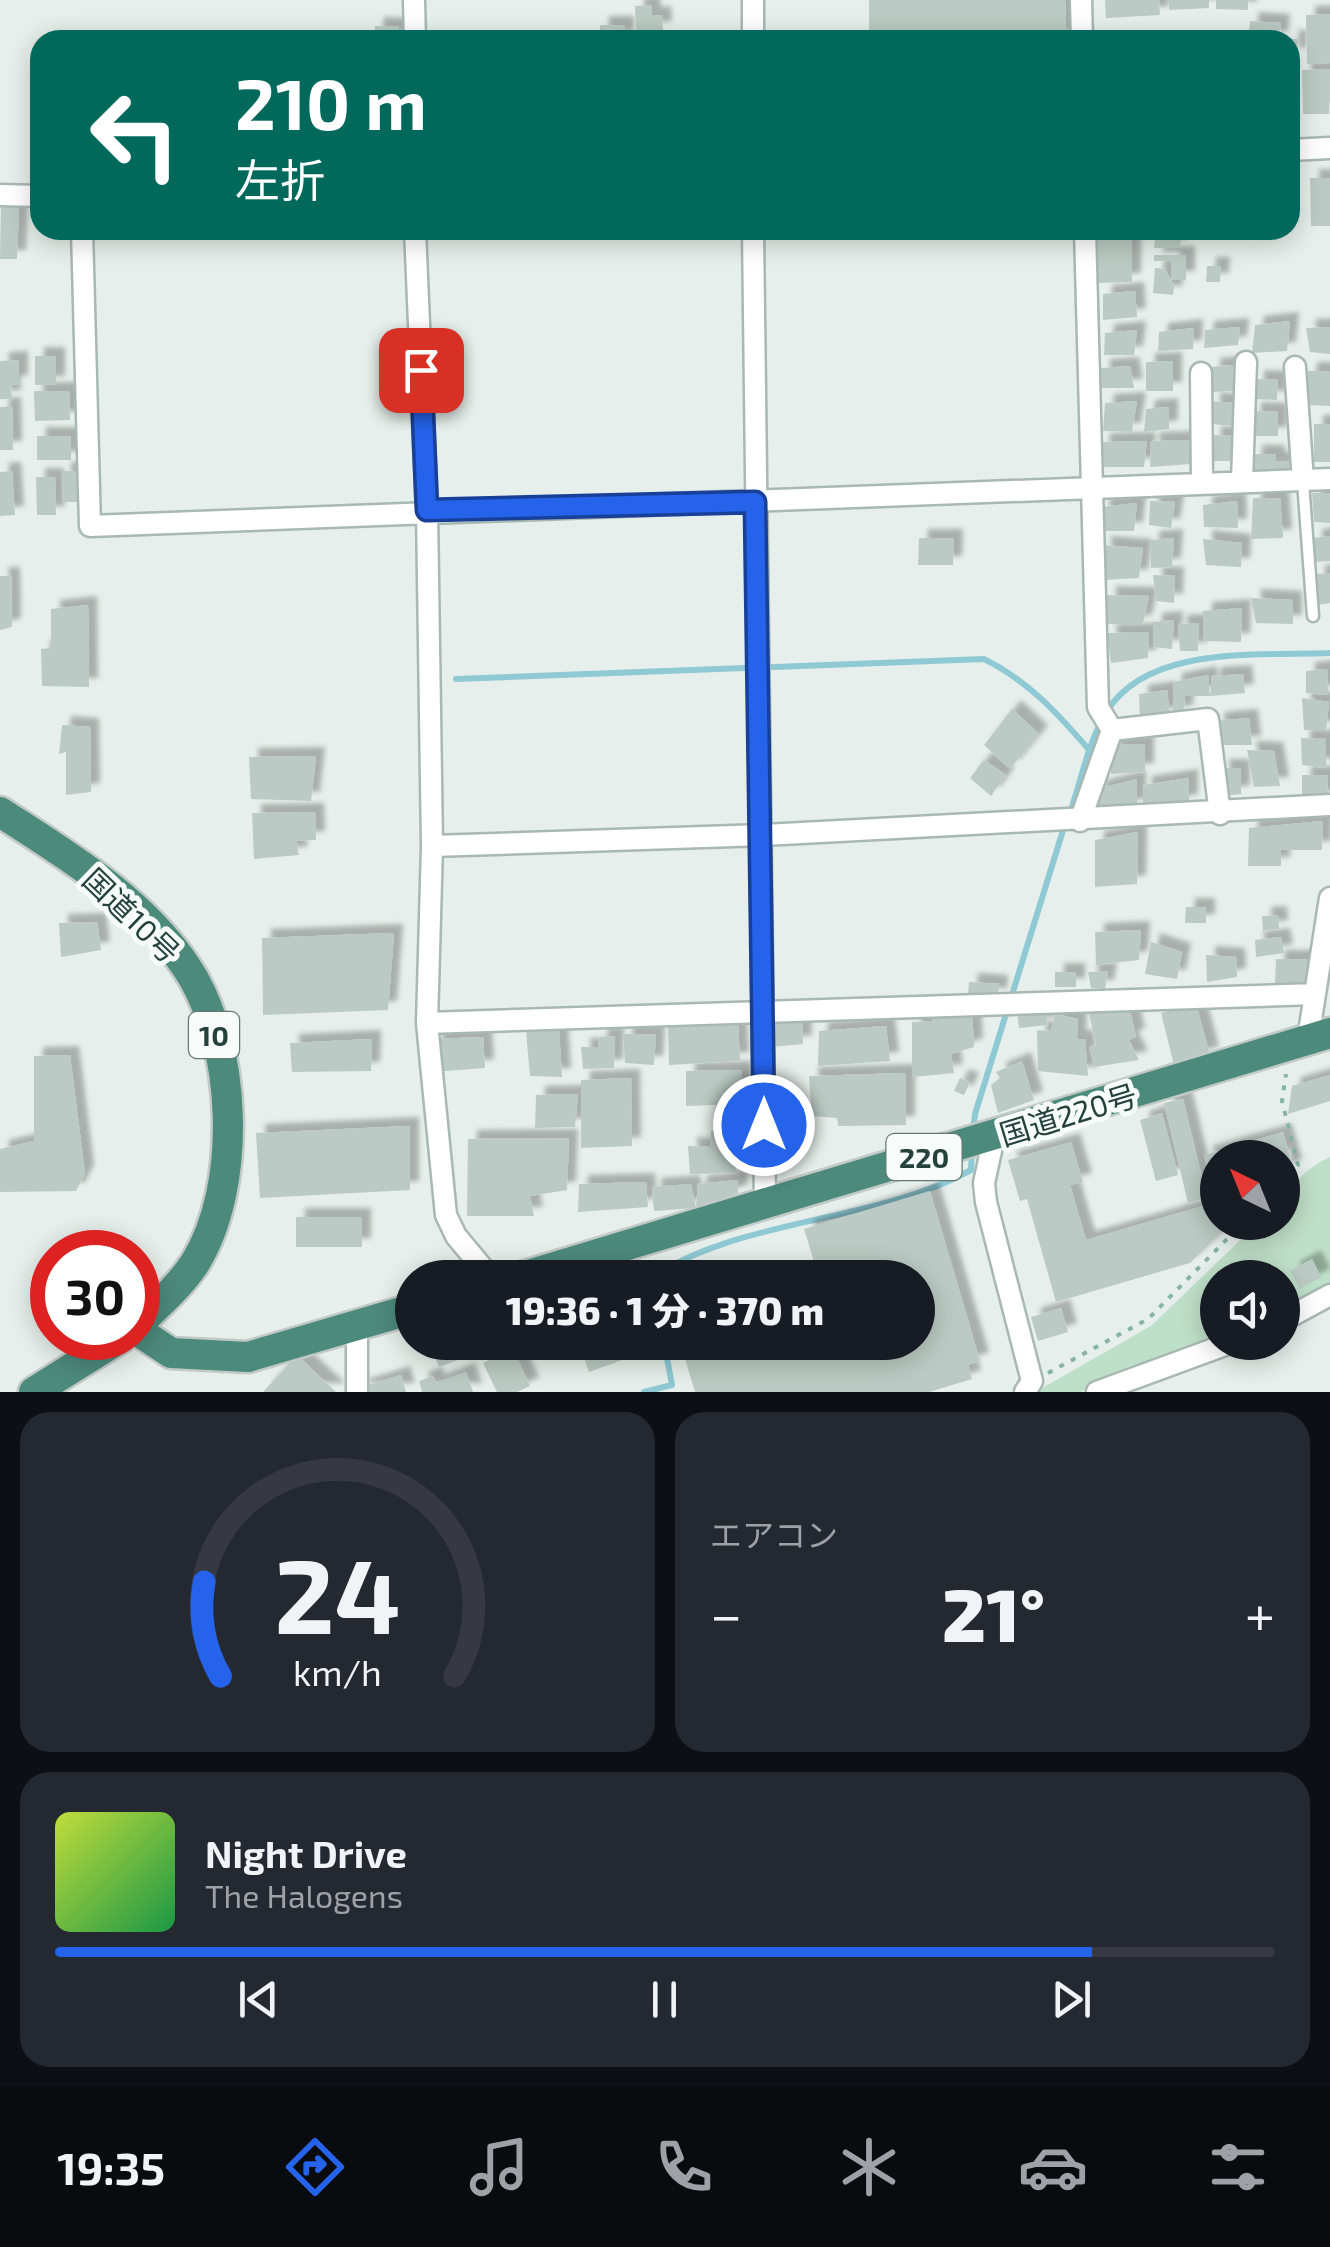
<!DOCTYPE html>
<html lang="ja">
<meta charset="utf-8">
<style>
body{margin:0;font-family:"Exo 2","Noto Sans JP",sans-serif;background:#242831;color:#f1f3f6;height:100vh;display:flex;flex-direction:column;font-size:38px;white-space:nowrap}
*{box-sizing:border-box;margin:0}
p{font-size:32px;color:#9ea1a6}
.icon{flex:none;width:55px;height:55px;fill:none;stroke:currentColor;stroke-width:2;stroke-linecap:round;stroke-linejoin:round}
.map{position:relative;height:1392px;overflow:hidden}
.panel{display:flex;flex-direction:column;gap:20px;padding:20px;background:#0d0f14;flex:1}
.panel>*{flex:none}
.guide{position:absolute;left:30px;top:30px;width:1270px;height:210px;border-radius:30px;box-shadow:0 5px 25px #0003;background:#00695c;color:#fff;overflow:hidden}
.needle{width:65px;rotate:317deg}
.controls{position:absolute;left:1200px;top:1140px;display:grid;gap:20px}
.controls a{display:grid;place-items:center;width:100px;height:100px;border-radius:50%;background:#171b24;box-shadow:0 5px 25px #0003;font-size:50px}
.speed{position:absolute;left:30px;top:1230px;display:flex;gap:20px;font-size:50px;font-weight:700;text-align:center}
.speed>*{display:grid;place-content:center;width:130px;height:130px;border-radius:50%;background:#171b24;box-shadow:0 5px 25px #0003;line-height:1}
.speed .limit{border:15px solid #d22;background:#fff;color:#111}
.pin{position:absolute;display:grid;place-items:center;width:85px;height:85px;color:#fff;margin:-42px;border-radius:20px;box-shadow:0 5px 15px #0006}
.me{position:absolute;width:110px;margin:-55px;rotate:0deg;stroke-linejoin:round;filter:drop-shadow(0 0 8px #0008)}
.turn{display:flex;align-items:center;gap:35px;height:210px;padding:0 40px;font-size:45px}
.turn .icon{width:130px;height:130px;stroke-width:2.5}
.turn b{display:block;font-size:70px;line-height:85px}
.big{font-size:75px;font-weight:800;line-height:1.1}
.panel .widget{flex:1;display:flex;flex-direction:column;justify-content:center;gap:15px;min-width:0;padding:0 35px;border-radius:30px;background:#242831}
.panel .dial{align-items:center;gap:0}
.dial svg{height:260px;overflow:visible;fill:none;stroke:#363941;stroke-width:7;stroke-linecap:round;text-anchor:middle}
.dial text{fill:#f1f3f6;stroke:none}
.song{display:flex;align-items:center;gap:30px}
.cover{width:120px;height:120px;border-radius:15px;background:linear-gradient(135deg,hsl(70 70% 55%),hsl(140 70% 35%))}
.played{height:10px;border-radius:5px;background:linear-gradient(90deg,#2563eb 85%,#363941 85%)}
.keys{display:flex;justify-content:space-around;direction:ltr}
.heat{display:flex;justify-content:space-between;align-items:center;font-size:55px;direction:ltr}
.panel .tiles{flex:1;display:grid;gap:20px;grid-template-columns:1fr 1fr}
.widget:last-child{grid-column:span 2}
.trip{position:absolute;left:395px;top:1260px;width:540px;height:100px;border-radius:50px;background:#171b24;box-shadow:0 5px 25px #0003;font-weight:800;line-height:100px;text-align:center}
.tabs{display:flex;height:160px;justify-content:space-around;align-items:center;background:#090b0e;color:#9ea1a6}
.tabs .icon{width:70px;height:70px}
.tabs .active{color:#2563eb}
.tabs b{font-size:45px;color:#f1f3f6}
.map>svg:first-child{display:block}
.green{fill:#bfe0c8}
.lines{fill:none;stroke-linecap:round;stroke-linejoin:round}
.stream{stroke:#8ec9d4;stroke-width:6}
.building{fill:#bbcac4;filter:url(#shadow)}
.service-casing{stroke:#a8b8b2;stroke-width:15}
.minor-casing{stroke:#a8b8b2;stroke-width:25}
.trunk-casing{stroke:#c2cac8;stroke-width:35}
.path{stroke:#86b3a5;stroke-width:4;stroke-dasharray:5 8;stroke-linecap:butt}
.service{stroke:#fff;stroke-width:10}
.minor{stroke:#fff;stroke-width:20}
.trunk{stroke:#4c8a7c;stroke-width:30}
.route-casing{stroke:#184099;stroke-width:25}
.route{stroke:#2563eb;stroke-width:18}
.labels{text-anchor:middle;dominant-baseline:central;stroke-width:10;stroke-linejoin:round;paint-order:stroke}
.shield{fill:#f7fbf9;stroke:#637a73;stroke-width:2.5}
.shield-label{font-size:28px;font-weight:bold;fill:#24423a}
.street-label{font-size:30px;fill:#24423a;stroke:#f7fbf9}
</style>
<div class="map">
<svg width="1330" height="1392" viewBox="0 0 1330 1392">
<defs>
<filter id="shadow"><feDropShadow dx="9" dy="-9" stdDeviation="2.5" flood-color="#0004"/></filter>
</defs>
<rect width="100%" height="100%" fill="#e6efeb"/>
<path class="green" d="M1330,1157V1285L1283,1310L1282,1278H1218L1217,1341L1080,1392H1035L1151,1326L1258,1223L1282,1222C1283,1192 1302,1170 1330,1157Z"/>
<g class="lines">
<path class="stream" d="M456,679L984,659C1029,681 1059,715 1091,752
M1070,813C1081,781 1089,739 1107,711C1149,644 1262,656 1330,653
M973,1133L975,1114L1065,824
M651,1278C743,1217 875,1223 971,1170L972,1150
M644,1392L672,1385L664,1342"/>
</g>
<path class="building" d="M869,0H1066V40H869Z
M1105,0H1159L1160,15L1106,18Z
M1169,0H1209V8L1169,10Z
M1216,0H1248V10L1216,9Z
M651,5L652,16L662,15L663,30L636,32L635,6Z
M1330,14V63L1307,64L1306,15Z
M1250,21L1281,23L1279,40H1248Z
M600,25H625V40H600Z
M375,26L399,27V40H374Z
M1290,39H1298L1297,57L1290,56Z
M1330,69L1329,114H1303L1302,70Z
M1310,178H1330V226H1311Z
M1,204H19L17,259H0Z
M1156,230H1182L1180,248H1154Z
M1097,231H1132V282L1097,283Z
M1154,255H1186V280H1171V261H1154Z
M1207,266H1221L1220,282H1206Z
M1155,268L1165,269L1174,286L1173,295L1153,293Z
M1135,291L1137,317L1103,320V294Z
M1290,321L1287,351L1252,353L1255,325Z
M1240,327L1238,345L1204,348L1205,330Z
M1330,327V354L1310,352L1306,328Z
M1194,328L1193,349L1158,351L1159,332Z
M1137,330L1134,355H1104L1105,333Z
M35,356H56V385H35Z
M19,360V384L11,385L12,399H0V361Z
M1173,361V391H1146V362Z
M1233,365L1235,391L1213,392L1211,367Z
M1130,366L1134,388H1101V368Z
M1308,371H1330V406L1307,405Z
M1255,379L1278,380L1277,400L1255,399Z
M34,391H69L70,420L35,421Z
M1137,401L1132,432L1103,431L1105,403Z
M1211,401L1233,403L1234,426L1212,424Z
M12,406L13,450H0V407Z
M1169,407V429L1144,432L1146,409Z
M1252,411L1278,412V436H1252Z
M1314,424H1330V462H1314Z
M1212,435L1235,436L1234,461H1212Z
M37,436H71V460H37Z
M1192,440L1191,464L1150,467L1151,441Z
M1147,441L1144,467H1100L1101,442Z
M1253,454H1276V461H1291V473H1253Z
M12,471L15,515L0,516V472Z
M62,471H83V502H63Z
M36,477H55L56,515H37Z
M1312,493H1330V523L1314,522Z
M1253,498H1280L1283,538L1251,539Z
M1150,501L1175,502L1171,528L1149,525Z
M1237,501L1238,528L1204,527L1203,505Z
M1137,503L1134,531H1103L1100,507Z
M1330,536V561L1315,562L1313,538Z
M919,538H954L953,565H918Z
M1174,538L1172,567L1151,568L1150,540Z
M1203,539L1242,543L1241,567L1206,565Z
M1102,545L1143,548L1139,578L1104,580Z
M1330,573V603L1316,605V574Z
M1153,575L1175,576L1174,603L1156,601Z
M0,576H11L12,627L0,630Z
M1107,595L1149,596L1143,624H1108Z
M1251,598L1293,600V624L1256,623Z
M88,605L89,687L42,686L41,649L51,648V609Z
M1242,608L1241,642L1203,641V611Z
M1174,620L1172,649L1153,647V622Z
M1199,623L1198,651H1180L1178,624Z
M1149,632L1148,658L1111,663L1107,633Z
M1327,669L1328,695L1306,693V671Z
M1243,674L1245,693L1210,696H1185L1184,714L1173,715V682L1208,675L1210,696L1212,676Z
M1167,690L1170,716L1140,719L1139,694Z
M1302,698L1329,702L1326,730H1304Z
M1012,709L1039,734L1010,769L984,745Z
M1249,718L1252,745H1218L1215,721Z
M62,725L90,727L91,792L66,795V752L59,754Z
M1301,738L1326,739V768L1302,765Z
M1145,744V772L1111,774V745Z
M1247,750L1274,751L1280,786L1254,787Z
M316,756L311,801L251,799L249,757Z
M984,760L1006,775L991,796L970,778Z
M1220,768H1241V794L1224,796Z
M1302,775H1327L1328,800H1302Z
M1189,778V803L1143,810V785Z
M1137,779V807L1095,814L1097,789Z
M315,812L316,840L296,841L299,855L254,859L252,813Z
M1323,821L1322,850H1281V866H1248L1249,828Z
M1138,832L1137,884L1095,887V840Z
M1186,907H1206V923H1185Z
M1278,915L1279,929L1263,931L1262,916Z
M97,922L101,950L61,957L59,923Z
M1141,930L1139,960L1096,965L1095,932Z
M394,933L388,1010L263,1015L262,938Z
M1281,937L1284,953L1256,957L1255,940Z
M1151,942L1182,952L1177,979L1145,974Z
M1206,955L1236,957L1237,977L1207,982Z
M1276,959H1308V985L1275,984Z
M1108,971L1105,989L1091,988L1088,972Z
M1055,972H1076V987H1055Z
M969,982L999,984L998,997L968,995Z
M1196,1004L1210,1055L1174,1065L1161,1013Z
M1129,1006L1136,1037L1129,1040L1139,1060L1094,1067L1089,1047L1096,1045L1088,1009Z
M1046,1009L1048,1025L1019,1028L1017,1011Z
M972,1010L974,1047L951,1054L954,1073L912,1077V1022L932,1021L933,1012Z
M1055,1014L1078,1019L1077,1039H1085L1088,1076L1038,1071L1037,1030L1051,1031Z
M771,1023H802L803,1044L771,1047Z
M738,1025L740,1061L669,1065L668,1026Z
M886,1026L890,1061L818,1066L819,1031Z
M526,1031H559L562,1077L530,1076Z
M623,1034H656L654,1065L625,1063Z
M615,1036L614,1068L583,1069L581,1047H598L599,1037Z
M483,1037L485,1068L432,1072L434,1039Z
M372,1039L371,1071L292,1072L290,1043Z
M70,1055L85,1173L76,1191L0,1192V1149L34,1141V1056Z
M1022,1061L1034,1100L998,1113L991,1085L1000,1078L996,1072Z
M742,1070V1110L715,1114L716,1105L686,1106V1071Z
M906,1073V1125L838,1126L837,1118L812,1116L809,1076Z
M1330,1075V1101L1288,1114L1292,1086Z
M631,1078L632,1146L581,1148V1080Z
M960,1078L970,1082L964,1095L954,1091Z
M578,1094L575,1127L535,1128L536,1095Z
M1183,1099L1207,1198L1188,1203L1164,1103Z
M1162,1113L1178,1175L1156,1181L1140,1120Z
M410,1126V1190L260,1198L256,1133Z
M736,1130V1173L690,1174L688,1146L710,1147L711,1131Z
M1283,1132L1293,1168L1282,1172V1158H1218L1214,1192L1204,1155Z
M569,1138L567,1190L530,1196L534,1216H467L468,1139Z
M1071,1142L1083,1182L1070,1185L1086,1240L1213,1203L1222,1232L1190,1263L1056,1302L1027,1199L1020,1201L1008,1160Z
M738,1180V1193L696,1208L698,1184Z
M646,1182L648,1207L578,1212L579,1184Z
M691,1184L696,1208L654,1211L652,1187Z
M930,1191L980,1361L968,1365L972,1379L929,1392H695L680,1342H918V1278H819L804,1229Z
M296,1217H362V1247H296Z
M1312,1259L1321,1277L1300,1289L1290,1271Z
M1061,1308L1068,1332L1038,1341L1031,1317Z
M429,1342H451L458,1360L439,1367Z
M501,1342H525V1343L504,1351Z
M579,1342H623L628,1358L589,1372Z
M513,1349L530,1386L517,1392H497L483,1363Z
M297,1355L336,1392H263Z
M466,1372L473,1392H422L419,1381L433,1376L436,1383Z
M401,1375L406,1392H361L359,1388Z"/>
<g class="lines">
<g class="service-casing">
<path id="service" d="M1303,482L1313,616"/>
</g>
<g class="minor-casing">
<path id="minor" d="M414,0L415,40
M753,0V40
M1081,0L1082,40
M1290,150L1330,148
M0,195L40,196
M82,230L90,526L1330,479
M415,230L427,510L432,846L427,1023L446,1215L456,1236L491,1278
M753,230L765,1203
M1295,367L1303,481
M1201,373L1202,481
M1242,481L1246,362
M1112,730L1208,719L1220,814
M1080,821L1112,730L1098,707L1085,230
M432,846L764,835L1330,805
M427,1023L1315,994
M1308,1039L1330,898
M994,1137L984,1183L986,1202L1032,1381L1025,1392
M1282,1321L1330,1295
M357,1392V1326
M1097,1392L1233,1342"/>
</g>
<g class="trunk-casing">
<path id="trunk" d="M0,812C68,856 141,899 187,968C237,1043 243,1186 195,1263C180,1286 157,1306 138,1324
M518,1278L1330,1033
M138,1331L171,1353L248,1357L412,1309
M34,1392L120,1338"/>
</g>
<path class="path" d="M1282,1187L1298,1165L1282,1101L1286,1074
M1048,1373L1148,1319L1244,1222"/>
<use href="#service" class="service"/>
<use href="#minor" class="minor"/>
<use href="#trunk" class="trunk"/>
</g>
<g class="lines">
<g class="route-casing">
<path id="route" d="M421,370L427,510L755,502L764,1125"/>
</g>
<use href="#route" class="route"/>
</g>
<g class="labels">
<g class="shield">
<rect x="189" y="1012" width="50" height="46" rx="8"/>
<rect x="886.5" y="1134" width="75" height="46" rx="8"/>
</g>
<g class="shield-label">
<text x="214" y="1035">10</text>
<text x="924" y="1157">220</text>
</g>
<g class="street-label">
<text transform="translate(132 915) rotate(44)">国道10号</text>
<text transform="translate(1068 1114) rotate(-17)">国道220号</text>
</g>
</g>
</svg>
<div class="controls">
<a><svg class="needle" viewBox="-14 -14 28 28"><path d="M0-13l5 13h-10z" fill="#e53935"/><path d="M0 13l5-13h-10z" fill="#9ea1a6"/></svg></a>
<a><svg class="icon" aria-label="sound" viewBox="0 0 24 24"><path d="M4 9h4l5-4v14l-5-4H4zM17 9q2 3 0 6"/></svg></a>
</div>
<div class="speed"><div class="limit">30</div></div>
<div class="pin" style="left:421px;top:370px;background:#d93025"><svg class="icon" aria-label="arrive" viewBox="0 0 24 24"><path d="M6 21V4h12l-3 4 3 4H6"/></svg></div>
<svg class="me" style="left:764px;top:1125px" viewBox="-20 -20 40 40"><circle r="17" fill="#2563eb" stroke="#fff" stroke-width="3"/><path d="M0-11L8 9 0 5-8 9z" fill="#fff"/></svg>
<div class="trip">19:36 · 1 分 · 370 m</div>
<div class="guide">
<div class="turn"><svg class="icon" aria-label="left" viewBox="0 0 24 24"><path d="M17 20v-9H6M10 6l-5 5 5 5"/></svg><div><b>210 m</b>左折</div></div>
</div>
</div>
<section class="panel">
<div class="tiles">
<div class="widget dial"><svg viewBox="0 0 100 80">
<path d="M14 69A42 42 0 1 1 86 69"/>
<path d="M14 69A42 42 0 0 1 9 40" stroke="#2563eb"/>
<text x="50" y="56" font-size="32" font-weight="700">24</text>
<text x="50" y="72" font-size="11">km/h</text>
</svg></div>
<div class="widget"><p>エアコン</p>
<div class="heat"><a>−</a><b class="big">21°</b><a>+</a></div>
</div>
<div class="widget">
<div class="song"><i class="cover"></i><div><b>Night Drive</b><p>The Halogens</p></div></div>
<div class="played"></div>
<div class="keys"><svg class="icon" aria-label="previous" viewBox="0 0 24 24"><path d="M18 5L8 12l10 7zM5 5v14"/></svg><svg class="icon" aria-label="pause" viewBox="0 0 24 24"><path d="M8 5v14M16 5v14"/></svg><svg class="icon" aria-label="next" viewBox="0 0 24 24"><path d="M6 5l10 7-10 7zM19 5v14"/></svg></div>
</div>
</div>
</section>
<nav class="tabs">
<b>19:35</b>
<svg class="icon active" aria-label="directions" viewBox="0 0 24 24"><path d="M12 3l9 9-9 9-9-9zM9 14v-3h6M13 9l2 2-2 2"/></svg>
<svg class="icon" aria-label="music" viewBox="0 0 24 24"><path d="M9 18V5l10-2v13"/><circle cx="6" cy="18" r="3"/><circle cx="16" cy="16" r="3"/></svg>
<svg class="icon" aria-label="phone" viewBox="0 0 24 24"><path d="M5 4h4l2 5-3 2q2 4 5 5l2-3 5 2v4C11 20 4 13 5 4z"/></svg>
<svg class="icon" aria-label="climate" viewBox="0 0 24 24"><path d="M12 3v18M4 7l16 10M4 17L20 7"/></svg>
<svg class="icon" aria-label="car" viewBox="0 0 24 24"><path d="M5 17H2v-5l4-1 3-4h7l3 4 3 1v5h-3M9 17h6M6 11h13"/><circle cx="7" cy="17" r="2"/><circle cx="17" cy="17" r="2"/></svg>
<svg class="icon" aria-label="filters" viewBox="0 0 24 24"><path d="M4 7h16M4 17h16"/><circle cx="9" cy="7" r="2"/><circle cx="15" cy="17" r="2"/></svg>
</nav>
